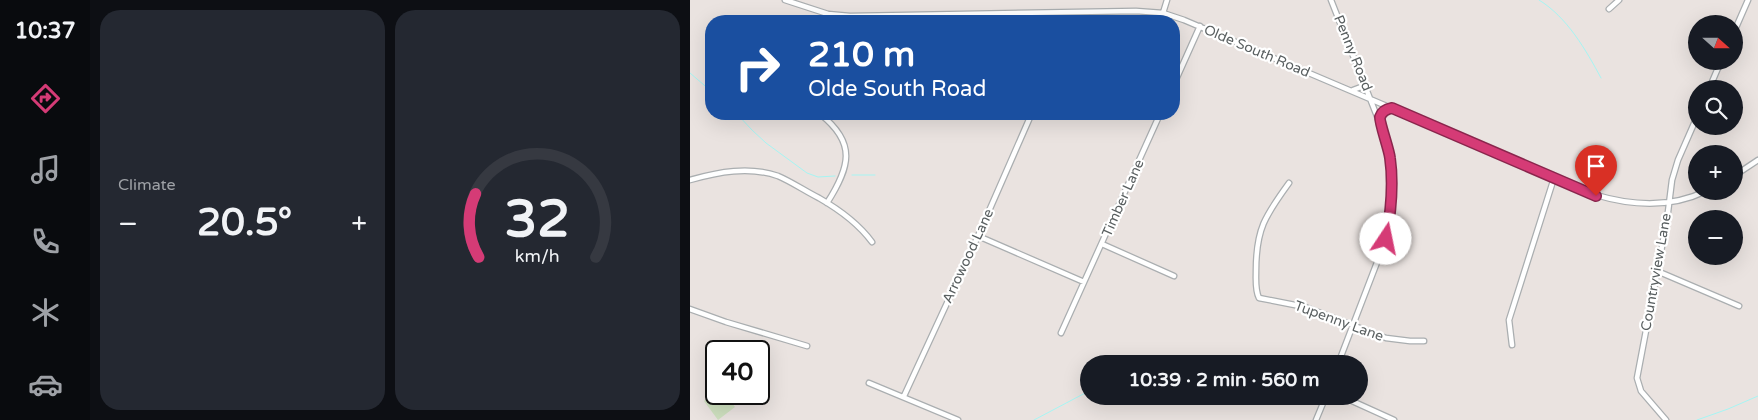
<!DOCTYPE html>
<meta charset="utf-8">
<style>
body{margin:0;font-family:"Varela Round",sans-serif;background:#242831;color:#f1f3f6;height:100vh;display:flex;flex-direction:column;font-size:19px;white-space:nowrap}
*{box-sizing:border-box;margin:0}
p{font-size:16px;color:#9ea1a6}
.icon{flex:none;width:28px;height:28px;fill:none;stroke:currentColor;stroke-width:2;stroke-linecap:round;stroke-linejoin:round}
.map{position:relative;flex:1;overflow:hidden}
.sheet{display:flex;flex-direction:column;gap:10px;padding:10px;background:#0d0f14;width:600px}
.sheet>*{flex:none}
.banner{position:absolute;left:15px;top:15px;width:475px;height:105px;border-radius:20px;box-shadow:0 5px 20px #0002;background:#1a4fa0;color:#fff;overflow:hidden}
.needle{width:32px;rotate:111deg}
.controls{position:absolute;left:998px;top:15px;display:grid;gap:10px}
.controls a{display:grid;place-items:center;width:55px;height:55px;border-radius:50%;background:#171b24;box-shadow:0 5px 20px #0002;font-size:25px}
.speed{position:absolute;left:15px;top:340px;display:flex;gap:10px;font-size:25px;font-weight:700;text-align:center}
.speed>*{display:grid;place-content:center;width:65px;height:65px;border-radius:50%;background:#171b24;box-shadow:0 5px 20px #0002;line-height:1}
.speed .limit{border:2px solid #111;border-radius:8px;background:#fff;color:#111}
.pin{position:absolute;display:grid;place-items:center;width:42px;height:42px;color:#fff;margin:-51px -21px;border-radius:50% 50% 50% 0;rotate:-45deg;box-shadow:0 0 5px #0007}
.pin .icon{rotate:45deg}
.me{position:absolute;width:55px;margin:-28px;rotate:11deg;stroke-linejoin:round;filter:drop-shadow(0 0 4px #0008)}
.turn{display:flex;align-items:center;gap:18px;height:105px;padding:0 20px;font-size:22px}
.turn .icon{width:65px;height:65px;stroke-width:2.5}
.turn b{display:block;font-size:35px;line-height:42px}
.big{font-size:38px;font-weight:800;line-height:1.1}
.sheet .tile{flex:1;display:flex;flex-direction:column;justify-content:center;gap:8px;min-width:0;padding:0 18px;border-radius:20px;background:#242831}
.sheet .dial{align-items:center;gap:0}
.dial svg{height:130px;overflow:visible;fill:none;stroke:#363941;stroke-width:7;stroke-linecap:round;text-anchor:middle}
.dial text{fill:#f1f3f6;stroke:none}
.heat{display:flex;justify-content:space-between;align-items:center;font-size:28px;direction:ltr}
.sheet .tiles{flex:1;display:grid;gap:10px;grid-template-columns:repeat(2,1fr)}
.trip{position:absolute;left:390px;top:355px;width:288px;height:50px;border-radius:25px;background:#171b24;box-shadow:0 5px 20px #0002;font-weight:800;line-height:50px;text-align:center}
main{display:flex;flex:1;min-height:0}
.tabs{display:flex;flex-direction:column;width:90px;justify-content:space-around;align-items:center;background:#090b0e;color:#9ea1a6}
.tabs .icon{width:35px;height:35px}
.tabs .active{color:#d53b76}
.tabs b{font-size:22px;color:#f1f3f6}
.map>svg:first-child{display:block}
.green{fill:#cee0bf}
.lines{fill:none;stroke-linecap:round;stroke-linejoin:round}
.stream{stroke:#a6f5f3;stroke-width:1}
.minor-casing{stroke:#aaaeb0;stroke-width:7}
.minor{stroke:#fff;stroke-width:4.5}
.route-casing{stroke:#8a264d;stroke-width:12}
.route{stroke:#d53b76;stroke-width:9}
.labels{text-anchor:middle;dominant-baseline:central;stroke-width:4.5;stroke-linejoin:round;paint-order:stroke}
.street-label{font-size:14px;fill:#595f60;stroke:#fff}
</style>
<main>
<nav class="tabs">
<b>10:37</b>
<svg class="icon active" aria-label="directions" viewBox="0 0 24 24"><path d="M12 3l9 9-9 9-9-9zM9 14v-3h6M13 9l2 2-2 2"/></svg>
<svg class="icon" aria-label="music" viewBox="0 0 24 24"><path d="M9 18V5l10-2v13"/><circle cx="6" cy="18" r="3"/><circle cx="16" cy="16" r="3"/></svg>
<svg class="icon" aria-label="phone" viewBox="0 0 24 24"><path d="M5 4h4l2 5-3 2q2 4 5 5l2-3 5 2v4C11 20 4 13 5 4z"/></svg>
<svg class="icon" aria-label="climate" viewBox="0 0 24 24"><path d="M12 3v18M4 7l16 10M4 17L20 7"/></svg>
<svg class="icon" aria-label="car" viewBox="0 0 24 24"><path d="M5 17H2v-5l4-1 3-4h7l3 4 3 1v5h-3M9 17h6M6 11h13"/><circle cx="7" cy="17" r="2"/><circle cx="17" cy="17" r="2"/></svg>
</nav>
<section class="sheet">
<div class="tiles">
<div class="tile"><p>Climate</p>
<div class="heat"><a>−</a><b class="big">20.5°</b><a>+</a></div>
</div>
<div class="tile dial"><svg viewBox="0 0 100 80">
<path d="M14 69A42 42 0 1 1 86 69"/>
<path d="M14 69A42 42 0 0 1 12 30" stroke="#d53b76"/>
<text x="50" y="56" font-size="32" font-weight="700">32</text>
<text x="50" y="72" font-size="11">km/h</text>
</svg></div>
</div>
</section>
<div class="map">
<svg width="1068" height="420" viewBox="0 0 1068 420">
<rect width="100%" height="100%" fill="#eae3e0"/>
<path class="green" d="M26,391V394H35L45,407L28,420L14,401Z"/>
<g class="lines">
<path class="stream" d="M849,0C877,17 896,50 911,78
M0,73L21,91
M47,114L62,130L76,143L117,173L128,177L145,176
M162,175H185
M344,420L399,391
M1007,420L1038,409L1068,396"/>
<g class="minor-casing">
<path id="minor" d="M95,0L138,14L160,16L446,11L473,13L494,20L906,195C943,206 981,208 1016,191
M641,0L696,139L700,156L703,182L701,213L696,239L648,364
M919,9L929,0
M473,13L477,0
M1044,32L1058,0
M484,84L510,26
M1019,89L1031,61
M663,90L671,87L674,81
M130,114C167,143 160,167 137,203
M689,119L694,110L702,108
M1044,176L1068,160
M0,180C28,172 59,166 88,176C102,182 115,191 129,198C150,210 168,223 182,242
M599,183C575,216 566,229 566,271C566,280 565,290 569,298L615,307L696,338L720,341H734
M288,236L394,282
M412,244L484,276
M967,271L1049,306
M0,309L36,322L117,346
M371,333L470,114
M822,345L819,320L864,178
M179,383L268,420
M214,396L288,236L341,115
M651,396L704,420
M626,420L636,396
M976,420L951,391L947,378L977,220L982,180L988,160L1006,119"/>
</g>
<use href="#minor" class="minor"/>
</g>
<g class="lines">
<g class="route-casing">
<path id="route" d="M696,239C701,212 704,186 700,158C699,149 689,122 690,117C692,111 696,109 702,108L906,196"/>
</g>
<use href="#route" class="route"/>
</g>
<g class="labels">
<g class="street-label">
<text transform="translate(567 51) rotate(23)">Olde South Road</text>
<text transform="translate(663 53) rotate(68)">Penny Road</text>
<text transform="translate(433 198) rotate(-66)">Timber Lane</text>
<text transform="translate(278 256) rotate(-65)">Arrowood Lane</text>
<text transform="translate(966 272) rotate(-80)">Countryview Lane</text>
<text transform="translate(649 321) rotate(20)">Tupenny Lane</text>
</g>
</g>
</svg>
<div class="controls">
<a><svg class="needle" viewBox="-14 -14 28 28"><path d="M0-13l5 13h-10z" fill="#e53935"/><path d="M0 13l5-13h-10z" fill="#9ea1a6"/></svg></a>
<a><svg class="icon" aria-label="search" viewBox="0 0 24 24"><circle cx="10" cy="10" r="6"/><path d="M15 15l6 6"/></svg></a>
<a>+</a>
<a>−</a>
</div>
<div class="speed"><div class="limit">40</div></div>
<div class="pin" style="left:906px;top:196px;background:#d93025"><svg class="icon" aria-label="arrive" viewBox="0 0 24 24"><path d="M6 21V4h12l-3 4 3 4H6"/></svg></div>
<svg class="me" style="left:696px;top:239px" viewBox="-20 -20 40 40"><circle r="19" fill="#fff"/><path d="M0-13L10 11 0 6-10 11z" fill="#d53b76"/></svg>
<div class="trip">10:39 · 2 min · 560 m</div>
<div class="banner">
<div class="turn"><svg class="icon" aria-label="right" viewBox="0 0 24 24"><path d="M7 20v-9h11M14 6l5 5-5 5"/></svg><div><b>210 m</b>Olde South Road</div></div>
</div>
</div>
</main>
